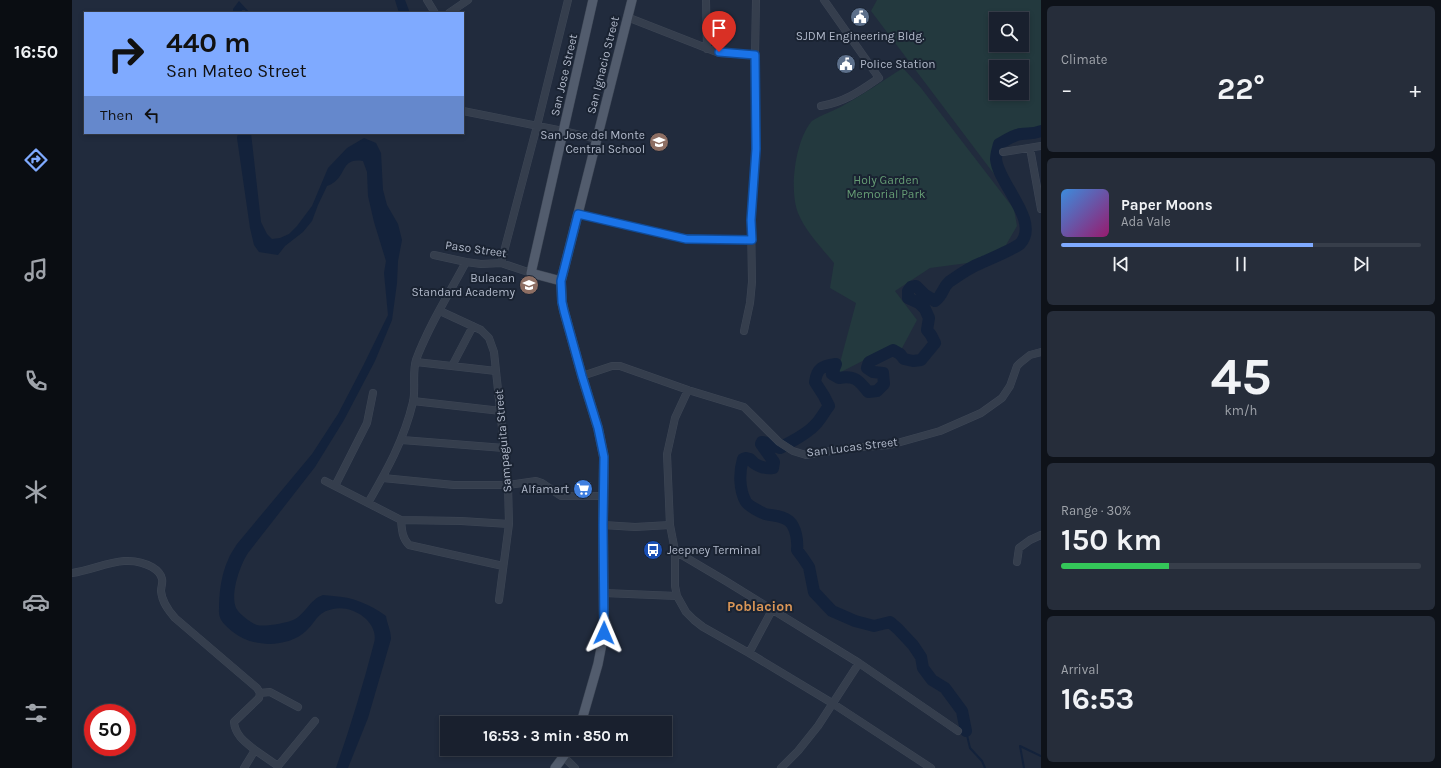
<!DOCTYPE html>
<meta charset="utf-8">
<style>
body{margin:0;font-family:Karla,sans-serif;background:#262d3a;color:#f1f3f6;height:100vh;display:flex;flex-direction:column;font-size:15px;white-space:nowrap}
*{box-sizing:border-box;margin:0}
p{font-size:13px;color:#9fa3aa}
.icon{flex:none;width:22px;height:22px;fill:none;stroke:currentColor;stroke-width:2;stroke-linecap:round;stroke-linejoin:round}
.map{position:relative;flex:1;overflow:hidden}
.drawer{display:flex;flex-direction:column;gap:6px;padding:6px;background:#0e1219;width:400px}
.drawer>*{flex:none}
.hud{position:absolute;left:12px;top:12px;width:380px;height:122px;border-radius:0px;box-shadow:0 2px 6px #0003,0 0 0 1px #373e4a;background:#7faaff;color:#111;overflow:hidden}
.tools{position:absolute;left:917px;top:12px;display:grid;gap:8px}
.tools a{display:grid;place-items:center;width:40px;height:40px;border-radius:0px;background:#19202e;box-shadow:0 2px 6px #0003,0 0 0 1px #373e4a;font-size:20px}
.speed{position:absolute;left:12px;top:704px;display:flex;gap:8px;font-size:20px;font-weight:700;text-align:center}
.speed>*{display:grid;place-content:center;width:52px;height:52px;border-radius:50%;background:#19202e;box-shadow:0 2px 6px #0003,0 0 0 1px #373e4a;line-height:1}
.speed .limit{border:6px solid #d22;background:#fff;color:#111}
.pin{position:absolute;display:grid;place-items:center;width:34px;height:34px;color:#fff;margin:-41px -17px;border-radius:50% 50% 50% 0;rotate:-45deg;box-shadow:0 0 4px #0007}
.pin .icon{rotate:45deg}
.me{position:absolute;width:44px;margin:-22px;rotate:1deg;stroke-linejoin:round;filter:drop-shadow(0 0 3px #0008)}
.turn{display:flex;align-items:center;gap:14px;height:84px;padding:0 16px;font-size:18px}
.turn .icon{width:52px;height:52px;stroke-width:2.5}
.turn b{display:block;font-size:28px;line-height:34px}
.then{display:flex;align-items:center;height:38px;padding:0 16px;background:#0003;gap:8px;font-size:15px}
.big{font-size:30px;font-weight:700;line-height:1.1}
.drawer .widget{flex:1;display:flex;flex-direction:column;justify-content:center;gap:6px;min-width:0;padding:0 14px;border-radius:6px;background:#262d3a}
.drawer .dial{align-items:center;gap:0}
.dial b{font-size:52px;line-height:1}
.song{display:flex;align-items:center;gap:12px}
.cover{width:48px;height:48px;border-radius:6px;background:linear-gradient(135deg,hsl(210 70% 55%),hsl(320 70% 35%))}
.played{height:4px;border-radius:2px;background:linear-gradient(90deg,#7faaff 70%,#373e4a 70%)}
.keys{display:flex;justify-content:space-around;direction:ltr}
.heat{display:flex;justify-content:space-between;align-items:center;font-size:22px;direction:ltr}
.charge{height:6px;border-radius:3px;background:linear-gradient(90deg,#34c759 30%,#373e4a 0)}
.trip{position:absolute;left:368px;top:716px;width:232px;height:40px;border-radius:0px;background:#19202e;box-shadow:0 2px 6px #0003,0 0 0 1px #373e4a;font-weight:700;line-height:40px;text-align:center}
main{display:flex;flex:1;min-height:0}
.dock{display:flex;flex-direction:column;width:72px;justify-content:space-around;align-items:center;background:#0a0d12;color:#9fa3aa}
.dock .icon{width:28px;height:28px}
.dock .current{color:#7faaff}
.dock b{font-size:18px;color:#f1f3f6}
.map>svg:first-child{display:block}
.green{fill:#23393e;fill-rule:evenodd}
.water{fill:#13223b}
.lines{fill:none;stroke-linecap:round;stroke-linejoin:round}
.stream{stroke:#13223b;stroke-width:2}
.river{stroke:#13223b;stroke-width:12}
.minor-casing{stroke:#3e4756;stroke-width:8}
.major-casing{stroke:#3e4756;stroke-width:10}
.minor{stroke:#353e4d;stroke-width:7}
.major{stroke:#525c6d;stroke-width:9}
.route-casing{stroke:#114b97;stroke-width:10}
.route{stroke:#1a73e8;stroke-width:7}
.labels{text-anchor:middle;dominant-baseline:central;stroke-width:4;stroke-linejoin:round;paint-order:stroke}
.poi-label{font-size:12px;fill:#b0b8c9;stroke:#1a2332;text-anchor:end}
.street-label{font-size:12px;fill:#b0b8c9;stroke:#1a2332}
.park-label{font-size:12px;fill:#659c74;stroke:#1a2332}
.quarter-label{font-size:14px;font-weight:bold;fill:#dc9757;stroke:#1a2332}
</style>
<main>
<nav class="dock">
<b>16:50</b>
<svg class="icon current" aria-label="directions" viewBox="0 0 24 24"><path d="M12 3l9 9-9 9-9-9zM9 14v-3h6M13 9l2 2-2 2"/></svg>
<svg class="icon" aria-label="music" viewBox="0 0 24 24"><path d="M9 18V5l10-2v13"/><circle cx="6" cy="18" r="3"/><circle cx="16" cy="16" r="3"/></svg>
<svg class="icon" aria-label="phone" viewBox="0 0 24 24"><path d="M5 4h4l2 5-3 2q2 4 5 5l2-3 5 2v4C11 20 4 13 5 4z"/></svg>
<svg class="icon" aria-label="climate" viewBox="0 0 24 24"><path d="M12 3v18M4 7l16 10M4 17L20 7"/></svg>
<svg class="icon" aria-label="car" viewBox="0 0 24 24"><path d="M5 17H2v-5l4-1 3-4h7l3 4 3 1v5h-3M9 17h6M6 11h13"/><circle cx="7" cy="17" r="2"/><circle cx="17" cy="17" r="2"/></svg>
<svg class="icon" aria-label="filters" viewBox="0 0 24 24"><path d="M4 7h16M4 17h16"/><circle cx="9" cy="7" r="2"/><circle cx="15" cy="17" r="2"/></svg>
</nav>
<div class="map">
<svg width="969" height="768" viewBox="0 0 969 768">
<rect width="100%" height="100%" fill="#212b3d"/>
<path class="green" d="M805,0H969V127L966,131L945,129L924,141L922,174L799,11ZM924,19H950V45H924ZM924,67H950V93H924Z
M831,68L849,88L942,209L945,226L934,245L903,262L858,268L823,291L845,320L829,350L818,347L765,374L784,303L758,288L762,263C749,247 734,232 726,213C717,190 723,142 739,122C744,117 764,110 772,105C792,94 812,80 831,68Z"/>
<path class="water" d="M323,0H333L338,13H327Z
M167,1L178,13H175L173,10H170L169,13H161V9Z
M166,133H179L189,222L195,234L200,239L208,238L217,234L225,226L240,206L256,168L275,148L292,138L304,143L309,153L311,190L315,205L326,224L330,240L326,261L325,283L320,320L303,361L272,420L243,467L176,553C168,565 158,594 164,608C167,614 179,623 185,625C193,627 214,623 221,620C233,615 238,599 251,595C254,595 258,596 261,596C280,597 298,604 314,616C315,624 319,630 319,639L296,718L276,768H264L265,765C279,725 291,685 302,643C308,622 280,604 261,609C245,612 244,622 234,631C216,648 180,648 161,632C154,626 146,620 147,610C147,594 149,575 156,560C158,554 162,549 165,544L240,454L266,414L291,366L316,315L312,273L314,261L302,222L296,196L295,172L291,161C267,157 276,179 255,186L246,205L240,221L231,232L213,246L206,255L187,252L182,245L178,228L165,138Z"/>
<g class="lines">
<path class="stream" d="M894,731L898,748L910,761L913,768
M952,768L948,746L969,756"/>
<path class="river" d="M894,731L890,711L873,688L860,680L851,668L849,657L841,645L826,629L818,622L802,626L783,621L760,611L742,592L737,567L731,558L725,550C726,541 724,527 717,521C709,515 701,516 693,514C688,512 677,506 674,502C667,490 667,472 671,459L674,458L678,459C683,466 693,469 701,468L702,462L689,444L690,442C696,442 701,446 708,448C720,441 734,435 743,425C749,419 752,412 757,406L752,396L743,382C745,368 750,366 764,364L760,374L767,378C782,375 787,380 796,392L805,391L812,384L811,373L801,372L795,368L797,362L821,350L828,354L832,359L841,361L849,360L863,343L859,335L855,330L857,318L853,309L847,303L836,298V291L839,287L844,286L853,295L863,301C872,294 870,288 877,282C887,275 898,267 909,263C920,258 938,251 948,244C969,221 926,184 924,159C924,154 926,148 927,144C934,140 941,135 949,134C957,133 961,134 969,131"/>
<g class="minor-casing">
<path id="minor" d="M355,0L363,13
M634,0L635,49
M377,13L396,0
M555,17L647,53L683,55
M749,106C773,102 788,91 807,78L752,0
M391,111L491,131L525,139
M958,148L969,209
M931,152L969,146
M506,214L614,239L680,240
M362,255L394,262L409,264L429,263L459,273
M429,263L465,126L496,0
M368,311L409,330L417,338L422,352L436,485L437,524L427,600
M672,331L678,303L680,282L679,220L684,149L683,55L684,0
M344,362L424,371
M380,366L401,326
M510,376L540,366H548L616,390L672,407L707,442L721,451L734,455L777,448L818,445L868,431L909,413L930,398L938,386L945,366L948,363L958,355L969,352
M616,390L603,418L595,454L598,525L603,551V586L605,596L614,612L622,620L631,627L677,653L760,703L859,768
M341,401L429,411
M330,440L432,448
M311,478L382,485H436L464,481L470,483L489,496H532
M253,481L329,520L389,521L437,524
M263,486L295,423L301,393
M296,503C315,470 332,440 341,402C344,389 340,373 344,360C357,325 377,294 394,262
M329,520C330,530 330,538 337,545L431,566
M531,525L563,527L598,525
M603,551L652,580L787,663L886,731
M945,562L947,548L958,540L969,535
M0,573C28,569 53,552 80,567C85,570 89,573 90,579C91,583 89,587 89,591C90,602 96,610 103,618L185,688L188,693L187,698L162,722C163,735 173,742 183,750L172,768
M532,593L605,596
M677,653L700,610
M188,693L198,692L226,707
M183,750L206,766L243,721
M492,757L503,768
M709,768L726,751L746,726L787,663"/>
</g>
<g class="major-casing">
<path id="major" d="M489,281L459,273L521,0
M509,723L526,664L532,633L531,525L532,457L526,428L510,376L492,311L490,302L489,281L560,0
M483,768L497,749"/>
</g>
<use href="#minor" class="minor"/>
<use href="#major" class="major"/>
</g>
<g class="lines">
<g class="route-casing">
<path id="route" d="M532,633L531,525L532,457L526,428L510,376L492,311L490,302L489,281L506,214L614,239L680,240L679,220L684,149L683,55L647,52"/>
</g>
<use href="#route" class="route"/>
</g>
<defs>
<g id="civic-disc" transform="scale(1)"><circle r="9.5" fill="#5c6f8a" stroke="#1a2332"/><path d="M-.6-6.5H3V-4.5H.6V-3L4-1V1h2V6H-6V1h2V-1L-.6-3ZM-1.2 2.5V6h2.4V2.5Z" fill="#fff"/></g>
<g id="school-disc" transform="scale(1)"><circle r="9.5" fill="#8d6e63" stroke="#1a2332"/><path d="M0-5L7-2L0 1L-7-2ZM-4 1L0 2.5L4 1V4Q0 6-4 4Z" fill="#fff"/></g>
<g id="supermarket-disc" transform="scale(1)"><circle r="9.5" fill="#3f7fe0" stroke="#1a2332"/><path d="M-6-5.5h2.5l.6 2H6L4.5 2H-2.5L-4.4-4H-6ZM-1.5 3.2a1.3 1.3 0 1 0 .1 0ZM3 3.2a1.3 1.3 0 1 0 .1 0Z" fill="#fff"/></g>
<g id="bus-disc" transform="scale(1)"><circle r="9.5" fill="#1a4fb4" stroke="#1a2332"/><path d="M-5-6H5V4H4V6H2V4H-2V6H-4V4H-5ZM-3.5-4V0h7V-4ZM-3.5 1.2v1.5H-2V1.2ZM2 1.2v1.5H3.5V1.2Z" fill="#fff"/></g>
</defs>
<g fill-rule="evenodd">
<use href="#civic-disc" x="788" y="17"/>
<use href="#civic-disc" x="774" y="64"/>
<use href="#school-disc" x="587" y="142"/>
<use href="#school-disc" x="457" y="285"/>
<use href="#supermarket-disc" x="511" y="489"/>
<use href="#bus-disc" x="581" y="550"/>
</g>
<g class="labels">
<g class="poi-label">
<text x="788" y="36" text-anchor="middle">SJDM Engineering Bldg.</text>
<text x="788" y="64" text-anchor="start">Police Station</text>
<text x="573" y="135">San Jose del Monte<tspan x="573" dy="14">Central School</tspan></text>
<text x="443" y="278">Bulacan<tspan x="443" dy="14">Standard Academy</tspan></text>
<text x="497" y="489">Alfamart</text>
<text x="595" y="550" text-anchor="start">Jeepney Terminal</text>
</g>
<g class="street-label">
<text transform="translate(531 65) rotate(-76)">San Ignacio Street</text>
<text transform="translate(492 75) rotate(-77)">San Jose Street</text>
<text transform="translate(404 249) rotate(8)">Paso Street</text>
<text transform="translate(431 441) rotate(-95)">Sampaguita Street</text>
<text transform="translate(780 447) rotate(-7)">San Lucas Street</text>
</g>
<g class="park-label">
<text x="814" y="180">Holy Garden<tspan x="814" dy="14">Memorial Park</tspan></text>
</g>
<g class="quarter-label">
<text x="688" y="606">Poblacion</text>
</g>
</g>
</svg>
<div class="tools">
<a><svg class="icon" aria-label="search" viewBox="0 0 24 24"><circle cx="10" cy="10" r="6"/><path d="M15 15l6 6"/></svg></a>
<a><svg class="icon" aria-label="layers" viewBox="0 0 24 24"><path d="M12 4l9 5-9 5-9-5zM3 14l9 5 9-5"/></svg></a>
</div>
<div class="speed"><div class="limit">50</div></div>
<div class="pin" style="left:647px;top:52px;background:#d93025"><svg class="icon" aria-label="arrive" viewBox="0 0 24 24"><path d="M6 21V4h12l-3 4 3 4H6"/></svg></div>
<svg class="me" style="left:532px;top:633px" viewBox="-20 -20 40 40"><path d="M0-17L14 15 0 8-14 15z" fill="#1a73e8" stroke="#fff" stroke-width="4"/></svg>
<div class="trip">16:53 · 3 min · 850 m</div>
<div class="hud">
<div class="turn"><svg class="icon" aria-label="right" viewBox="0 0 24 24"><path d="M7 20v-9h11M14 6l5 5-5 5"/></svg><div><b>440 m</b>San Mateo Street</div></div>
<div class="then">Then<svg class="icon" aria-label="left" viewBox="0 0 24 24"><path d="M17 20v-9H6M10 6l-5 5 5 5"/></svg></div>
</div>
</div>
<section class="drawer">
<div class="widget"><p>Climate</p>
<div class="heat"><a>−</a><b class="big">22°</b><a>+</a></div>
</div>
<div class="widget">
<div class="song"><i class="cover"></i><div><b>Paper Moons</b><p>Ada Vale</p></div></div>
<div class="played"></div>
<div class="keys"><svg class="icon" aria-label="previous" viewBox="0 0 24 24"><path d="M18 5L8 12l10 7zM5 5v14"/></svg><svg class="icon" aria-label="pause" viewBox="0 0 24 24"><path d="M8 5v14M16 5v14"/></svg><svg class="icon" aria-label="next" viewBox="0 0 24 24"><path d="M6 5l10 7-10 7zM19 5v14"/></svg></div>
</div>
<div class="widget dial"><b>45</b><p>km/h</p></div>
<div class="widget"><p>Range · 30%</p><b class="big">150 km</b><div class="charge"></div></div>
<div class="widget"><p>Arrival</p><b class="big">16:53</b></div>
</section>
</main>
